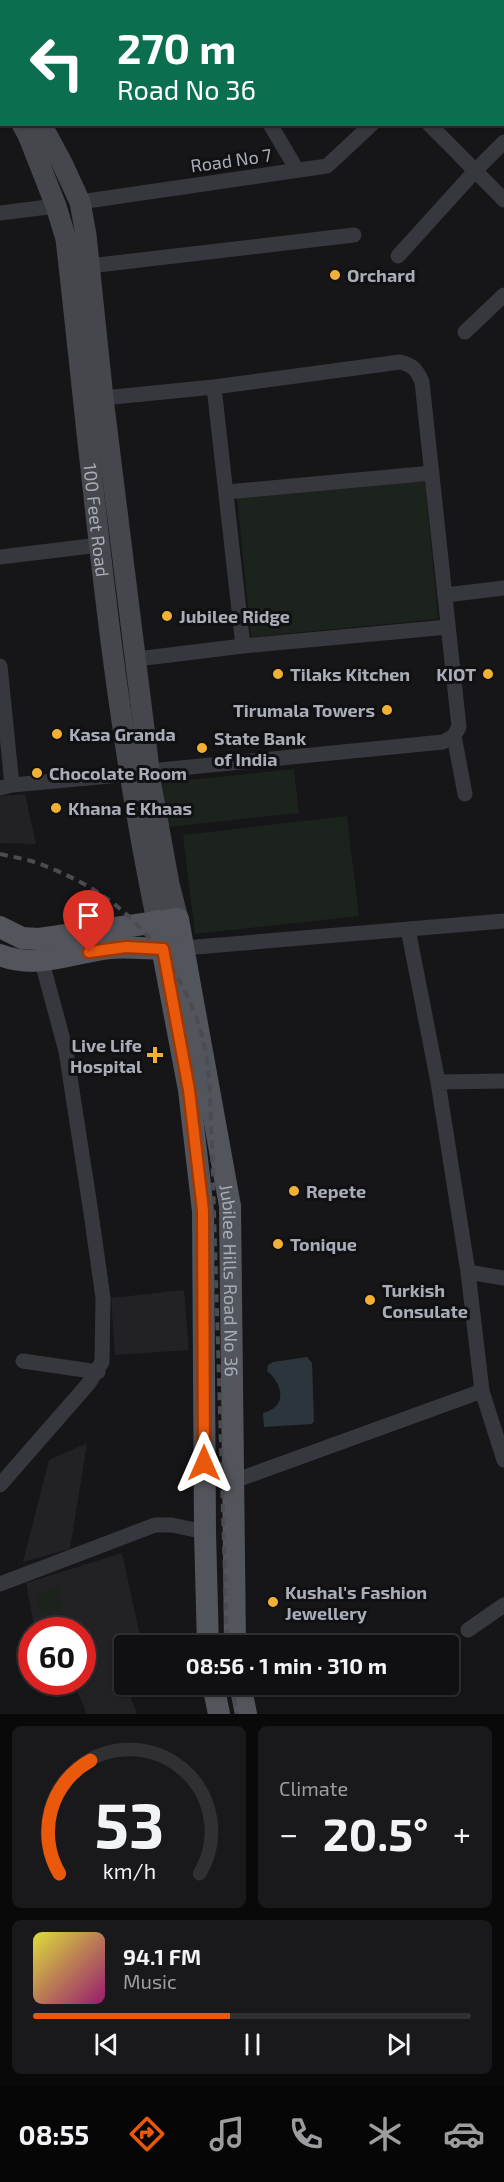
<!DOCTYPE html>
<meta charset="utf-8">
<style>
body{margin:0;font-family:"Exo 2",sans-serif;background:#19191b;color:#f1f3f6;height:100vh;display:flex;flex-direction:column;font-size:22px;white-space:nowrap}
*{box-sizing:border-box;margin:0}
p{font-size:20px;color:#9c9d9f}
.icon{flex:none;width:33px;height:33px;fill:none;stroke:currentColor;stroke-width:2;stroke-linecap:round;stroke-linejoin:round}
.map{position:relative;height:1714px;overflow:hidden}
.drawer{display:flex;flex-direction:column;gap:12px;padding:12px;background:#09090a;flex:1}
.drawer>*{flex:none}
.guide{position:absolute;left:0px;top:0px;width:504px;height:126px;box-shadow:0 2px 4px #0004,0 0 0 2px #303032;background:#0b6e4f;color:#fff;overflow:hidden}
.speed{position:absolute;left:18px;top:1617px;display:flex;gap:12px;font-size:30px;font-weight:700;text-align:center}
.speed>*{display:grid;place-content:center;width:78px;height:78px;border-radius:50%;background:#101012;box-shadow:0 2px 4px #0004,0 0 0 2px #303032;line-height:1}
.speed .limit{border:9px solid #d22;background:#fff;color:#111}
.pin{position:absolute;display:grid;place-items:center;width:51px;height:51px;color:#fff;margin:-62px -26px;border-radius:50% 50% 50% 0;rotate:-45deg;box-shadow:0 0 6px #0007}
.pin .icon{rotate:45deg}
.me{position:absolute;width:66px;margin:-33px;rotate:0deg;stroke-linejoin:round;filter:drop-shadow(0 0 4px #0008)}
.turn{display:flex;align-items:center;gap:21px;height:126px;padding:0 18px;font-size:27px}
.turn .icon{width:78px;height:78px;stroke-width:2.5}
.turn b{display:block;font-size:42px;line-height:51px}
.big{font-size:45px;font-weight:700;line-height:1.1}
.drawer .tile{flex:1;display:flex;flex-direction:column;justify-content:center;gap:9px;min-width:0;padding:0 21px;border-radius:9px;background:#19191b}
.drawer .dial{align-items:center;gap:0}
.dial svg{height:156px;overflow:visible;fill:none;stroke:#303032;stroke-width:7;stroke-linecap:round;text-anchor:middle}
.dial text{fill:#f1f3f6;stroke:none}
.song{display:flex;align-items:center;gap:18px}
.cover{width:72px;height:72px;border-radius:9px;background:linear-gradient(135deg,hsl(60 70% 55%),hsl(320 70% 35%))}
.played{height:6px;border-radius:3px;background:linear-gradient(90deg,#ea580c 45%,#303032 45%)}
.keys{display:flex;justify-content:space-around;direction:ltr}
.heat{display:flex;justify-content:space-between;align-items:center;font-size:33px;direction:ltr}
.drawer .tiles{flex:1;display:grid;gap:12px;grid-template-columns:1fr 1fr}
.tile:last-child{grid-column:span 2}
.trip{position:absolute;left:114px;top:1635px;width:345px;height:60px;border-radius:6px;background:#101012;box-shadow:0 2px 4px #0004,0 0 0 2px #303032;font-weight:700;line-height:60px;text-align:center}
.dock{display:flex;height:96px;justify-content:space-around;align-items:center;background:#060607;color:#9c9d9f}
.dock .icon{width:42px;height:42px}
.dock .selected{color:#ea580c}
.dock b{font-size:27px;color:#f1f3f6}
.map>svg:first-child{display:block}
.built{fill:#222225}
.green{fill:#1c231d}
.water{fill:#2c353c}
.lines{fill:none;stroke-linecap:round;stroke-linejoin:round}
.minor{stroke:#37383d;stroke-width:15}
.secondary{stroke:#45474d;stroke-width:21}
.primary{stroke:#53555c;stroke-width:22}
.rail{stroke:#4a4c52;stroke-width:4;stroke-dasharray:8 6;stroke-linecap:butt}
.route-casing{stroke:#983908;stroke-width:15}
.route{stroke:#ea580c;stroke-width:10}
.poi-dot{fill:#f2b134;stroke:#111113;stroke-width:2}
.labels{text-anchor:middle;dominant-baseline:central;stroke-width:6;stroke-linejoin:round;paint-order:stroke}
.street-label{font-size:18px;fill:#a8adb8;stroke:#111113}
.poi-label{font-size:18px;font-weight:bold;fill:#a8adb8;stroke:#111113;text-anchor:start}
</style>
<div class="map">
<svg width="504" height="1714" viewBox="0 0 504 1714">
<rect width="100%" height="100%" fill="#161618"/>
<path class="built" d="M25,794L36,844L0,843V796Z
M184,1290L189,1350L115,1355L111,1298Z
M87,1443L70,1549L23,1562L49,1460Z
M122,1553L142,1645L124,1646V1658L116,1662L137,1714H87L73,1682H82V1630H35L26,1583Z"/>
<path class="green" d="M425,480L438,619L251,637L237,497Z
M294,769L299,813L167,827L162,783Z
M347,816L359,916L195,934L183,835Z
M58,1587L63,1608L40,1614L36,1594Z"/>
<path class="water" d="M307,1357L312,1363L314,1421L312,1424L264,1427L263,1413C288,1407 283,1384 267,1371L268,1365L273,1362Z"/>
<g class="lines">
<path class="minor" d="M197,0L198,2
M307,0L309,2
M180,2L182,0
M345,2L347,0
M498,2L500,0
M270,124L297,170
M429,124L504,200
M80,202L327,166L372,124
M0,213L56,206
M398,256L475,171L504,142
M89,266L354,235
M465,332L504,295
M214,387L243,646
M103,398L214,387L400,362C413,365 417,370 422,382L459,727L454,736L443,742L150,771
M227,492L432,473
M0,557L99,545
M446,595L504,588
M137,659L243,646L448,627
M0,666L12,785
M454,736L465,794
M0,788L12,785L131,774
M184,948L504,921
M438,1082L504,1081
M468,1272L504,1278
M23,1361L98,1372
M482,1391L504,1460
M234,1481L482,1391L468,1272L438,1082L408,929
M0,1485L89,1383L102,1362L103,1298L91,1213L66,1051L42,962
M0,1584L155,1525H172L205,1532
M468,1630L504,1605"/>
<g class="secondary">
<path d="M0,52L2,55"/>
<path d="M0,88L2,91"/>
<path id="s1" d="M22,124L28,135L56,206L66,239C92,467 110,697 157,921"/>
<path d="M41,124L62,163L80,202L86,235L103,398L151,785L169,884L178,919"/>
</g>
<g class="primary">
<path d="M157,921L189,1090L203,1211L205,1532L208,1646"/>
<path id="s2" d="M0,927L22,938L39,939L178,919L230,1206L235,1646"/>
<path d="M0,955C37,970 73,952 110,948C133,946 154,950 176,949"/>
<path d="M213,1684L219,1714"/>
<path d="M240,1684L246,1714"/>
</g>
<path class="rail" d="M0,854C13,857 27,859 40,864C67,874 97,889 119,908C161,943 195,996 205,1049C211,1080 210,1113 212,1145L227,1646
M231,1684L237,1714"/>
</g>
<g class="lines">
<g class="route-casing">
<path id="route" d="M89,952L126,947L163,949L189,1090L203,1211L204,1463"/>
</g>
<use href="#route" class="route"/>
</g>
<g class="poi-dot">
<circle cx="335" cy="275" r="6"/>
<circle cx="167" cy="616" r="6"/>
<circle cx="278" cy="674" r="6"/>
<circle cx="488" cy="674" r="6"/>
<circle cx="387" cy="710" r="6"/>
<circle cx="57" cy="734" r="6"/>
<circle cx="202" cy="748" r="6"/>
<circle cx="37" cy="773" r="6"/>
<circle cx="56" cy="808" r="6"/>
<path d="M152 1046h6v6h6v6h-6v6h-6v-6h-6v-6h6z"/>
<circle cx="294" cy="1191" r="6"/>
<circle cx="278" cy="1244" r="6"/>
<circle cx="370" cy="1300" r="6"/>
<circle cx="273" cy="1602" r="6"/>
</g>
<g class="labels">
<g class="street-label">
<text transform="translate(231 160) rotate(-8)">Road No 7</text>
<text stroke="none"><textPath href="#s1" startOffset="406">100 Feet Road</textPath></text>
<text stroke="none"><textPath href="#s2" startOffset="548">Jubilee Hills Road No 36</textPath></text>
</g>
<g class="poi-label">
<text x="347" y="275">Orchard</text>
<text x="179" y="616">Jubilee Ridge</text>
<text x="290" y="674">Tilaks Kitchen</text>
<text x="476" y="674" text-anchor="end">KIOT</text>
<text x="375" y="710" text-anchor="end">Tirumala Towers</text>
<text x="69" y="734">Kasa Granda</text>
<text x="214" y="738">State Bank<tspan x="214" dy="21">of India</tspan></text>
<text x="49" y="773">Chocolate Room</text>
<text x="68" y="808">Khana E Khaas</text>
<text x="142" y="1045" text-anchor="end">Live Life<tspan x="142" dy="21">Hospital</tspan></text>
<text x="306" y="1191">Repete</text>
<text x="290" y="1244">Tonique</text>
<text x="382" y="1290">Turkish<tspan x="382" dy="21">Consulate</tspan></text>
<text x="285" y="1592">Kushal's Fashion<tspan x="285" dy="21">Jewellery</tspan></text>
</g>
</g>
</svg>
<div class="speed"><div class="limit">60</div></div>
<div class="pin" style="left:89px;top:952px;background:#d93025"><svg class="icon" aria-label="arrive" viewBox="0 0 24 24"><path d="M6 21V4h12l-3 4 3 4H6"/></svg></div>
<svg class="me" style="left:204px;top:1463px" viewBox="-20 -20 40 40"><path d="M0-17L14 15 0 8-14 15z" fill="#ea580c" stroke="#fff" stroke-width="4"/></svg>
<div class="trip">08:56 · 1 min · 310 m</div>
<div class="guide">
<div class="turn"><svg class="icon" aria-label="left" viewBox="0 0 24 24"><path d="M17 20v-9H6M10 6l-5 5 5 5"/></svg><div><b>270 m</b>Road No 36</div></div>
</div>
</div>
<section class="drawer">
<div class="tiles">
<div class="tile dial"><svg viewBox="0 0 100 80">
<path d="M14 69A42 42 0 1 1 86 69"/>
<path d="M14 69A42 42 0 0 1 30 11" stroke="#ea580c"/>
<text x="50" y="56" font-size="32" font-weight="700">53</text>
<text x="50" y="72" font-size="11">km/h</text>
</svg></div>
<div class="tile"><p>Climate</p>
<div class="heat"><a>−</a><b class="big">20.5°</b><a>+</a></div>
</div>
<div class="tile">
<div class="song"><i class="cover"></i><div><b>94.1 FM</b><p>Music</p></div></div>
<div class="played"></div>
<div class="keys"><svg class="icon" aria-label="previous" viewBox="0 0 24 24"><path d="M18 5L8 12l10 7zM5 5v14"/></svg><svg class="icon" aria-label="pause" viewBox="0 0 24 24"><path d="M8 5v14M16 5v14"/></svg><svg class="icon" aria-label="next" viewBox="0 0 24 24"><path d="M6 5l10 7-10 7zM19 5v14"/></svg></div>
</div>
</div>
</section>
<nav class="dock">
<b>08:55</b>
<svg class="icon selected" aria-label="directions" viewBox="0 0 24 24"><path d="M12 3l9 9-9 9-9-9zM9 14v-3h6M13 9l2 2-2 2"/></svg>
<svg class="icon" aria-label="music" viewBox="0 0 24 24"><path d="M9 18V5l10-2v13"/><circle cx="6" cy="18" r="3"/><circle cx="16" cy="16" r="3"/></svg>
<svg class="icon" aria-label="phone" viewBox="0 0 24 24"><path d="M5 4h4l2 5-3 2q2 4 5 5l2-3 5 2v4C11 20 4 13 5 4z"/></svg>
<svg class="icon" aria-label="climate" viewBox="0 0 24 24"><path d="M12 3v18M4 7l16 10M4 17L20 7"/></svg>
<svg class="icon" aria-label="car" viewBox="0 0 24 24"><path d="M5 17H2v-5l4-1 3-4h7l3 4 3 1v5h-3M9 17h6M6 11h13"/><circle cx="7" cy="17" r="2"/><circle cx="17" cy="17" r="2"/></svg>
</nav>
